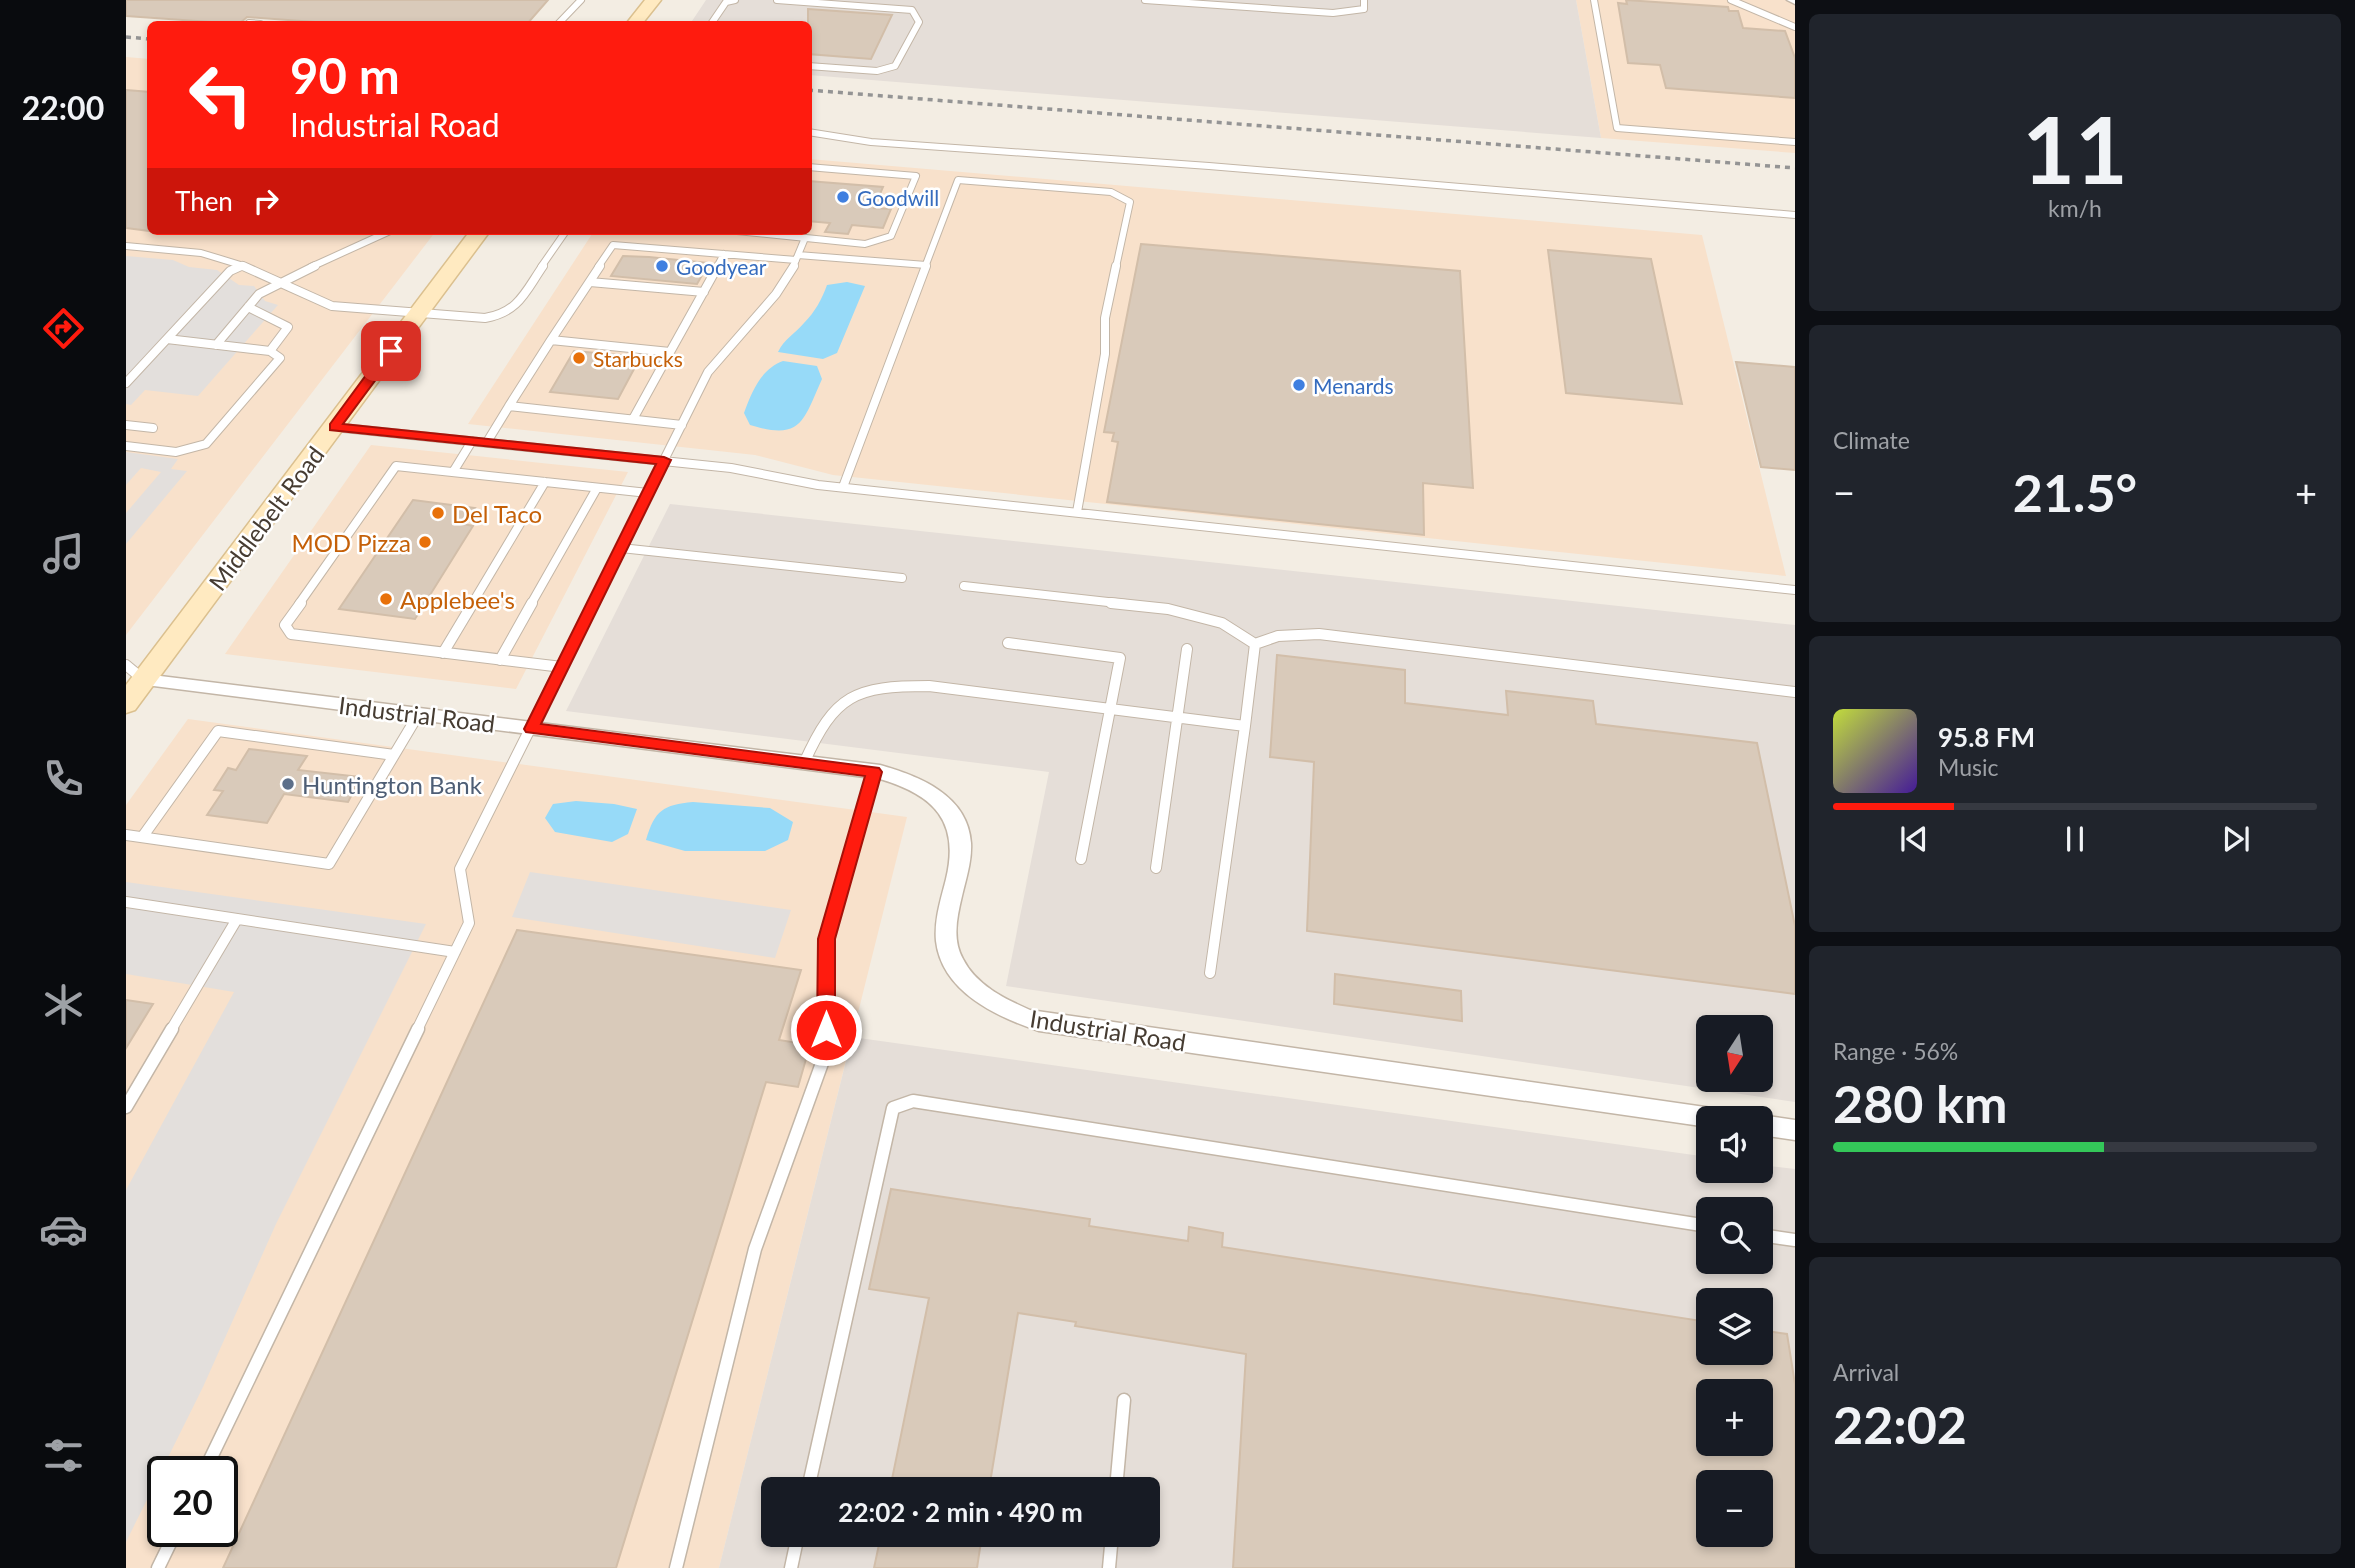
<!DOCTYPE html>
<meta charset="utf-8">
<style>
body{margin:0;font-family:Lato,sans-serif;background:#20242c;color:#f1f3f6;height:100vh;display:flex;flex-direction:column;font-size:26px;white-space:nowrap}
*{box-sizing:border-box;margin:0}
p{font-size:23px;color:#9ea1a6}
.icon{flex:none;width:38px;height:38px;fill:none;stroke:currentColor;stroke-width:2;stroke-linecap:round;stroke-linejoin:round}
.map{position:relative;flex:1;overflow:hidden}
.side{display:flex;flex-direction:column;gap:14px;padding:14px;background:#0d0f14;width:560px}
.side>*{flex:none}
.top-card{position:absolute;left:21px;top:21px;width:665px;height:214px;border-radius:10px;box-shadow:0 4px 10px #0003;background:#ff1b0e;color:#fff;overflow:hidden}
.needle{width:46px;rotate:192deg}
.tools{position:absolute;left:1570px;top:1015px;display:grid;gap:14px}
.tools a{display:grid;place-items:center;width:77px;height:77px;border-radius:10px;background:#171b24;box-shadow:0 4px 10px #0003;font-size:35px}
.speed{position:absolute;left:21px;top:1456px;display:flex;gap:14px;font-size:35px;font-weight:700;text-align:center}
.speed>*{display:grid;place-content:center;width:91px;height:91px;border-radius:50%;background:#171b24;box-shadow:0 4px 10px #0003;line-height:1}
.speed .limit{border:4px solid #111;border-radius:10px;background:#fff;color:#111}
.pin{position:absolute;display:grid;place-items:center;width:60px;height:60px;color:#fff;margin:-30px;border-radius:14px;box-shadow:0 4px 10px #0006}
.me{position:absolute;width:77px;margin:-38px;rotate:0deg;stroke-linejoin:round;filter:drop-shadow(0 0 5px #0008)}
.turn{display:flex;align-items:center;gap:24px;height:147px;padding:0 28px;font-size:32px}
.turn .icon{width:91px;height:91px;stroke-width:2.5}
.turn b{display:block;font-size:49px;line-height:60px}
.then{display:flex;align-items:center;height:66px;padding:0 28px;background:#0003;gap:14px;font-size:26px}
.big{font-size:52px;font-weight:700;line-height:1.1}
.side .tile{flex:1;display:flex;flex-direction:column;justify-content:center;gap:10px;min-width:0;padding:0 24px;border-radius:10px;background:#20242c}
.side .dial{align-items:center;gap:0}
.dial b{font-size:91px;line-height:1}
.song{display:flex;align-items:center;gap:21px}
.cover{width:84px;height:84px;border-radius:10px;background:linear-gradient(135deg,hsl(70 70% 55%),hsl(260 70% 35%))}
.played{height:7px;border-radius:4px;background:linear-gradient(90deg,#ff1b0e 25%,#363941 25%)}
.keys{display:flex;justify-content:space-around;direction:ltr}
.heat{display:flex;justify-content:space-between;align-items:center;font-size:38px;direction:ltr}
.charge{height:10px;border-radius:5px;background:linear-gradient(90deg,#34c759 56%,#363941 0)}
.trip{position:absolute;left:635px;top:1477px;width:399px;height:70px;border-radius:10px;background:#171b24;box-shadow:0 4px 10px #0003;font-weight:700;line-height:70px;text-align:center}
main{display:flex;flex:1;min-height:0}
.tabs{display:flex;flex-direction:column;width:126px;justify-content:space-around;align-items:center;background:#090b0e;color:#9ea1a6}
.tabs .icon{width:49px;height:49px}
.tabs .on{color:#ff1b0e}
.tabs b{font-size:32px;color:#f1f3f6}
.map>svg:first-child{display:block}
.commercial{fill:#f8e1cb;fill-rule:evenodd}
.industrial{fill:#e5ded8;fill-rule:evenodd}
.parking{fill:#e3dfdc}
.water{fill:#97daf8}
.building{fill:#d9caba;stroke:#d2bea9;stroke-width:2;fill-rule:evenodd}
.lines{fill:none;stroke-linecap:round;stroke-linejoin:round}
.lane-far3-casing{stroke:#c3b6a7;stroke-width:8}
.lane-far2-casing{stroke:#c3b6a7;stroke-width:10}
.lane-far1-casing{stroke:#c3b6a7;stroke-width:12}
.lane-casing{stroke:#c3b6a7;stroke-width:15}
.street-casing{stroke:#c3b6a7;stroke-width:3}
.secondary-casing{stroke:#dbc08f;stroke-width:3}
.lane-far3{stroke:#fff;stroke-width:6}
.lane-far2{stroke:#fff;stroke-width:8}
.lane-far1{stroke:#fff;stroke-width:10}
.lane{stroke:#fff;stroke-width:12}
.street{fill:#fff;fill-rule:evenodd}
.secondary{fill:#ffeac1;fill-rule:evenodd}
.rail{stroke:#949494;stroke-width:3.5;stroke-dasharray:5 5;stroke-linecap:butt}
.route{fill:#ff1b0e;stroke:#a61209;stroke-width:2}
.shop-dot{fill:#3f7fe0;stroke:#fff;stroke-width:2.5}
.food-dot{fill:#e8710a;stroke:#fff;stroke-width:2.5}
.service-dot{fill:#5c6f8a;stroke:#fff;stroke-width:2.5}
.labels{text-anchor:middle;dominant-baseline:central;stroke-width:5;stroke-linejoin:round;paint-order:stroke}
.far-shop-label{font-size:21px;fill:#366cbe;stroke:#fff;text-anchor:start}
.far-food-label{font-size:21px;fill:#c56008;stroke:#fff;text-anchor:start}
.food-label{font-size:24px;fill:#c56008;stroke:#fff;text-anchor:start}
.street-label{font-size:24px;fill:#463c32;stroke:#fff}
.service-label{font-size:24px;fill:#4e5e75;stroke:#fff;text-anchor:start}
</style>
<main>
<nav class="tabs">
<b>22:00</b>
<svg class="icon on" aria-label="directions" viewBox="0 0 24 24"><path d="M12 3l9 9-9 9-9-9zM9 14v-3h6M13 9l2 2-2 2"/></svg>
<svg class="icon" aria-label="music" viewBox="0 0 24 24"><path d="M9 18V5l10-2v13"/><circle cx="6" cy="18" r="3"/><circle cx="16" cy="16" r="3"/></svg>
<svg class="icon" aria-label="phone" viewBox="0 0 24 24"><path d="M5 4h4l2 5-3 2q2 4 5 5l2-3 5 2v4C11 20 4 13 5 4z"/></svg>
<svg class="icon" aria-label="climate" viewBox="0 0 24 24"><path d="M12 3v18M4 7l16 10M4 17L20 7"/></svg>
<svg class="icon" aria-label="car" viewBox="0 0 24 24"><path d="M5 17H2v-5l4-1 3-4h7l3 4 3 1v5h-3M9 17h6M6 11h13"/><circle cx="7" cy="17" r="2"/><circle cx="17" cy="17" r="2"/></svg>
<svg class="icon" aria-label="filters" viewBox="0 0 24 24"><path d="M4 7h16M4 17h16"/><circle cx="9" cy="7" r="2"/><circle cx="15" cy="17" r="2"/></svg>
</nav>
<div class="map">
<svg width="1669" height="1568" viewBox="0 0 1669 1568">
<rect width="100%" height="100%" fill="#f3ede3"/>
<path class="commercial" d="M1450,0H1669V153L1475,138Z
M0,57L24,59V231H310L0,635Z
M683,159L1576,235L1660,576L707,475L629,455L342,424L468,231H682Z
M245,445L502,472L390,689L99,654Z
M62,719L781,817L593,1568H0V805ZM37,1472H96V1531H37Z"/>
<path class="industrial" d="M580,0H1450L1475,138L683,75L682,24H564Z
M544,504L1669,625V1102L880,986L923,772L440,711ZM1582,1027H1634V1080H1582Z
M726,1037L1582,1157V1171H1634L1635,1165L1669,1169V1568H593ZM1582,1209H1634V1262H1582ZM1582,1300H1634V1353H1582ZM1582,1391H1634V1444H1582ZM1582,1482H1634V1535H1582ZM648,1489H1022V1535H648Z"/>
<path class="parking" d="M0,256L47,260L63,267L91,270L113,285L128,286L139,301L152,305L72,396L19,390L5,405L0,404Z
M0,452L52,459L45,469L61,471L0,544V513L35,472L15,468L0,485Z
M404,872L665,910L649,958L386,917Z
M0,882L300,924L150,1224L77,1387L0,1542V1190L108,992L0,974Z"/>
<path class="water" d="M721,282L739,286L711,353L697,359L652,352C658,339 669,334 678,323C689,312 696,299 701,285Z
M657,361L691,366L696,379C677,421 676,441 624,425L618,413C626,391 635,369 657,361Z
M450,801L488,804L511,809L502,834L486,842L429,832L419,818L427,804Z
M567,802L644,808L667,822L662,840L639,851H559L520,840C529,810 537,805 567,802Z"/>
<path class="building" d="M0,0H422L401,24H216L121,17L113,24L0,16Z
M1500,0L1602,7L1603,11H1612L1617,28L1659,31L1669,58V98L1540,88L1534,65L1502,63L1492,3L1501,4Z
M682,9L766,15L745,59L682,54Z
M0,90L24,92V231L0,228Z
M682,181L757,187L748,208L765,209L757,228L726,225L722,234L699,232L704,223L682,221Z
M1015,244L1334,271L1347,488L1297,483L1298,535L981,502L992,442L986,441L988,433L978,432Z
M1422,250L1525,259L1556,404L1440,393Z
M497,256L523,257L583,263L571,284L485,276Z
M448,351L506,356L499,368L508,369L492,399L424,392Z
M1610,362L1669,367V470L1635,467Z
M287,500L349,508L338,524L347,526L289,619L213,609Z
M1151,655L1279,670V703L1382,715L1380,691L1467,701L1470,724L1631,743L1669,926V994L1181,931L1188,762L1144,757Z
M123,749L181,756L172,770L235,777L222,802L158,794L141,823L81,815L97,791L88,790L102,768L110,770Z
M391,930L675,970L653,1040L684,1045L672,1087L640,1082L490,1568H97Z
M1209,974L1335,991L1336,1021L1208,1004Z
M0,1000L27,1004L0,1048Z
M765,1189L964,1219L963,1226L1062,1241L1063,1227L1097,1233L1096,1247L1582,1322V1353H1634V1330L1661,1334L1669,1384V1568H1107L1120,1354L949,1326L950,1322L892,1313L863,1489H764L803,1298L743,1289ZM1582,1391H1634V1444H1582ZM1582,1482H1634V1535H1582Z
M755,1535H856L851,1568H748Z"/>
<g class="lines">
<g class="lane-far3-casing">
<path id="lane-far3" d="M651,0L786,10L793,22L769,66L751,71L682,66
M1019,0L1207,13L1238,9V0
M1468,0L1491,128L1669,142
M1605,0L1669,27
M123,23L134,24
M432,24L455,0
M585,24L600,2L609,0
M682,132L745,142L1083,166L1669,215
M611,231L739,244L765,236L790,176L682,167
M0,246L75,253L121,267
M672,255L800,265
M111,267L116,265
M185,267L264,231
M415,267L440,231
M472,267L487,245L670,260
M591,267L598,254
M667,267L679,238
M799,267L832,180L985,192L1004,202L990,267"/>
</g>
<g class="lane-far2-casing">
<path id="lane-far2" d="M117,266L206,306L359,318C393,312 399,292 417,266
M464,282L578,292
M122,307L162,327L144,351
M425,340L474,266
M90,345L133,294L189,266
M544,352L592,266
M0,383L104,271L115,266
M383,406L425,340L544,352L507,419
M0,425L27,428
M208,427L605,468L692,485L1669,590
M361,442L383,406L556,425
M0,446L50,452L80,444L154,358L144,351L41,339
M327,472L346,441
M717,487L800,266
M951,512L979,354V318L990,266
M495,548L776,578
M838,586L1000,604
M173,604L270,466L522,493
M346,604L419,482
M405,604L471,488
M466,604L582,372L650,294L668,266"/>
</g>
<g class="lane-far1-casing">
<path id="lane-far1" d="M175,603L159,625L165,634L436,667
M985,603L1042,609L1096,623L1129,644
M882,643L994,658L955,859
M317,653L347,603
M374,660L406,603
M0,665L18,680
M678,763C709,694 729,686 803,686L1119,726L1129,644L1152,636L1193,634L1669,692
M0,835L203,864L292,715
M17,836L92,731L268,755
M1030,868L1061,649
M0,902L329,952
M1084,973L1119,726
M45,1030L111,919
M291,1030L343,923L334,869L467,603
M700,1030V939L748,772"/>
</g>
<g class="lane-casing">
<path id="lane" d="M0,1107L46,1029
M1634,1235L1669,1240
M78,1472L292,1029
M682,1489L767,1108L787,1101L1582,1226
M990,1489L998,1400
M32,1568L50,1531
M550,1568L629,1249L700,1052V1029
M665,1568L672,1535
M983,1568L986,1535"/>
</g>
<g class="street-casing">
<path id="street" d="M1661,0H1669V4Z
M18,674L754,765C793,776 842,795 845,843C846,861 840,879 836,896C831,917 826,939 837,959C850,985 879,999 904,1010L1586,1108L1594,1111L1597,1118H1582V1127L913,1031C871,1017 816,992 810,941C808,920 815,899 820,879C834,821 808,795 754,779L12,684L9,680L12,676Z
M1634,1115L1669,1120V1140L1634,1135V1118H1626Z"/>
</g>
<g class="secondary-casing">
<path id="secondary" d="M519,0H535L516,24H500Z
M344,231H364L9,710L0,713V685Z"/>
</g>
<use href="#lane-far3" class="lane-far3"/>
<use href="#lane-far2" class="lane-far2"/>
<use href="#lane-far1" class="lane-far1"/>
<use href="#lane" class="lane"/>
<use href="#street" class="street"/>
<use href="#secondary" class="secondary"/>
<path class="rail" d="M0,37L24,39
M682,90L1669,168"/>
</g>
<path class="route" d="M265,347L271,351L217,424L538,457L545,460L415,724L753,768L756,772L709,939V1030L707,1035L700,1037L694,1035L691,1030L692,939L739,776L400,732L398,729L530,464L204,430V424L260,348Z"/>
<g class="shop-dot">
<circle cx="717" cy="197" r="7"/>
<circle cx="536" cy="266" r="7"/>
<circle cx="1173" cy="385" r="7"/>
</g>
<g class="food-dot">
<circle cx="453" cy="358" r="7"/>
<circle cx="312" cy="513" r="7"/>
<circle cx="299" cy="542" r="7"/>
<circle cx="260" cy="599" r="7"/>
</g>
<circle class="service-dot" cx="162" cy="784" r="7"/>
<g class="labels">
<g class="far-shop-label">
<text x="731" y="197">Goodwill</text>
<text x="550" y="266">Goodyear</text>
<text x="1187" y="385">Menards</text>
</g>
<g class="far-food-label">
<text x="467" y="358">Starbucks</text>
</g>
<g class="food-label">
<text x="326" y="513">Del Taco</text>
<text x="285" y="542" text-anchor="end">MOD Pizza</text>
<text x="274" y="599">Applebee's</text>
</g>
<g class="street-label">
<text transform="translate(140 518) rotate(-53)">Middlebelt Road</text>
<text transform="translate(291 714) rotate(7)">Industrial Road</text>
<text transform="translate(982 1030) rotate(9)">Industrial Road</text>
</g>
<g class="service-label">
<text x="176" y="784">Huntington Bank</text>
</g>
</g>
</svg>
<div class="tools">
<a><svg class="needle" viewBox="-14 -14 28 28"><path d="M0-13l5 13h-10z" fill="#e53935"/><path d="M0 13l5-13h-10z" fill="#9ea1a6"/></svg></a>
<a><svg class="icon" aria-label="sound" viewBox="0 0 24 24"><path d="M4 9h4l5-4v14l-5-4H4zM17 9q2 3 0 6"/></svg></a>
<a><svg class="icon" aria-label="search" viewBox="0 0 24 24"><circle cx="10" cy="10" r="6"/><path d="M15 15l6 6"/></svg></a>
<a><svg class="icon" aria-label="layers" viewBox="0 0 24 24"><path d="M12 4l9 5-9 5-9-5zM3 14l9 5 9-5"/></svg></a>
<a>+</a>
<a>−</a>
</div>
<div class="speed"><div class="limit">20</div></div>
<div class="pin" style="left:265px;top:351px;background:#d93025"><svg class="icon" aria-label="arrive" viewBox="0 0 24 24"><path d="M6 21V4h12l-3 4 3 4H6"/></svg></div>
<svg class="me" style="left:700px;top:1030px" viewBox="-20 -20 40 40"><circle r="17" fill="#ff1b0e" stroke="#fff" stroke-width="3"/><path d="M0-11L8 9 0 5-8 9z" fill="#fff"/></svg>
<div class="trip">22:02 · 2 min · 490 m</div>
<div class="top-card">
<div class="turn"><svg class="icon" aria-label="left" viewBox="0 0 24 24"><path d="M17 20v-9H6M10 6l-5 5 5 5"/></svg><div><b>90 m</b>Industrial Road</div></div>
<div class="then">Then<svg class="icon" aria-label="right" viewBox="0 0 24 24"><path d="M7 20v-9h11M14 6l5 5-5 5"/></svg></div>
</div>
</div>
<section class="side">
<div class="tile dial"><b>11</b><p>km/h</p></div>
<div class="tile"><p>Climate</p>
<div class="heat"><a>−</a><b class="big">21.5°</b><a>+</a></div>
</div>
<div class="tile">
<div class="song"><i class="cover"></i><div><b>95.8 FM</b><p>Music</p></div></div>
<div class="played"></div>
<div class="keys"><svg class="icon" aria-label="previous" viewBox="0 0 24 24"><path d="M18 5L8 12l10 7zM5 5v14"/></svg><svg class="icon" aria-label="pause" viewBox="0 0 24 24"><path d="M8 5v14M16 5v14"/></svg><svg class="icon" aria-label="next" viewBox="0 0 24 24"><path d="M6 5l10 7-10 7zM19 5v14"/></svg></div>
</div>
<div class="tile"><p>Range · 56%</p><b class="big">280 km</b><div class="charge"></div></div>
<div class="tile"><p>Arrival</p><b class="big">22:02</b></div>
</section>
</main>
